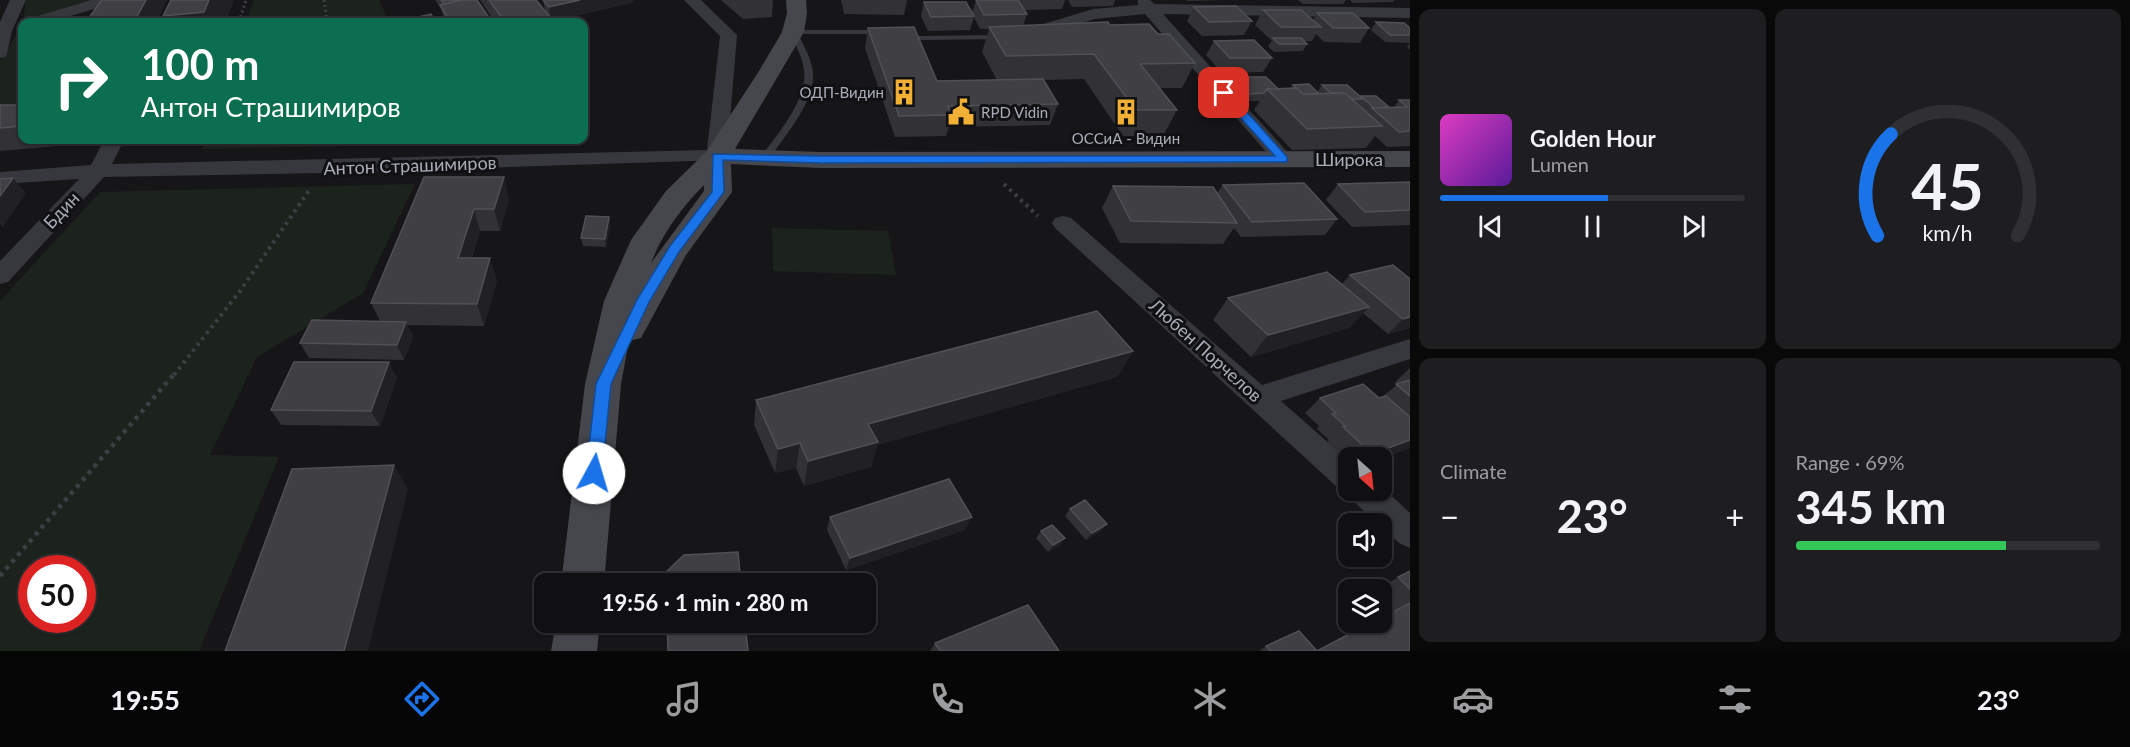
<!DOCTYPE html>
<meta charset="utf-8">
<style>
body{margin:0;font-family:Lato,sans-serif;background:#1e1e20;color:#f1f3f6;height:100vh;display:flex;flex-direction:column;font-size:22px;white-space:nowrap}
*{box-sizing:border-box;margin:0}
p{font-size:20px;color:#9c9d9f}
.icon{flex:none;width:33px;height:33px;fill:none;stroke:currentColor;stroke-width:2;stroke-linecap:round;stroke-linejoin:round}
.map{position:relative;flex:1;overflow:hidden}
.sheet{display:flex;flex-direction:column;gap:9px;padding:9px;background:#09090a;width:720px}
.sheet>*{flex:none}
.hud{position:absolute;left:18px;top:18px;width:570px;height:126px;border-radius:12px;box-shadow:0 2px 4px #0004,0 0 0 2px #303032;background:#0b6e4f;color:#fff;overflow:hidden}
.needle{width:39px;rotate:153deg}
.buttons{position:absolute;left:1338px;top:447px;display:grid;gap:12px}
.buttons a{display:grid;place-items:center;width:54px;height:54px;border-radius:12px;background:#101012;box-shadow:0 2px 4px #0004,0 0 0 2px #303032;font-size:30px}
.speed{position:absolute;left:18px;top:555px;display:flex;gap:12px;font-size:30px;font-weight:700;text-align:center}
.speed>*{display:grid;place-content:center;width:78px;height:78px;border-radius:50%;background:#101012;box-shadow:0 2px 4px #0004,0 0 0 2px #303032;line-height:1}
.speed .limit{border:9px solid #d22;background:#fff;color:#111}
.pin{position:absolute;display:grid;place-items:center;width:51px;height:51px;color:#fff;margin:-26px;border-radius:12px;box-shadow:0 3px 9px #0006}
.me{position:absolute;width:66px;margin:-33px;rotate:6deg;stroke-linejoin:round;filter:drop-shadow(0 0 4px #0008)}
.turn{display:flex;align-items:center;gap:21px;height:126px;padding:0 24px;font-size:27px}
.turn .icon{width:78px;height:78px;stroke-width:2.5}
.turn b{display:block;font-size:42px;line-height:51px}
.big{font-size:45px;font-weight:700;line-height:1.1}
.sheet .card{flex:1;display:flex;flex-direction:column;justify-content:center;gap:9px;min-width:0;padding:0 21px;border-radius:12px;background:#1e1e20}
.sheet .dial{align-items:center;gap:0}
.dial svg{height:156px;overflow:visible;fill:none;stroke:#303032;stroke-width:7;stroke-linecap:round;text-anchor:middle}
.dial text{fill:#f1f3f6;stroke:none}
.song{display:flex;align-items:center;gap:18px}
.cover{width:72px;height:72px;border-radius:9px;background:linear-gradient(135deg,hsl(310 70% 55%),hsl(270 70% 35%))}
.played{height:6px;border-radius:3px;background:linear-gradient(90deg,#1a73e8 55%,#303032 55%)}
.keys{display:flex;justify-content:space-around;direction:ltr}
.heat{display:flex;justify-content:space-between;align-items:center;font-size:33px;direction:ltr}
.charge{height:9px;border-radius:4px;background:linear-gradient(90deg,#34c759 69%,#303032 0)}
.sheet .tiles{flex:1;display:grid;gap:9px;grid-template-columns:repeat(2,1fr)}
.trip{position:absolute;left:534px;top:573px;width:342px;height:60px;border-radius:12px;background:#101012;box-shadow:0 2px 4px #0004,0 0 0 2px #303032;font-weight:700;line-height:60px;text-align:center}
.dock{display:flex;height:96px;justify-content:space-around;align-items:center;background:#060607;color:#9c9d9f}
.dock .icon{width:42px;height:42px}
.dock .active{color:#1a73e8}
.dock b{font-size:27px;color:#f1f3f6}
main{display:flex;flex:1;min-height:0}
.map>svg:first-child{display:block}
.green{fill:#1c231d;fill-rule:evenodd}
.lines{fill:none;stroke-linecap:round;stroke-linejoin:round}
.path-far2{stroke:#3d3f44;stroke-width:3;stroke-dasharray:2 3;stroke-linecap:butt}
.path-far1{stroke:#3d3f44;stroke-width:4;stroke-dasharray:3 4.5;stroke-linecap:butt}
.path{stroke:#3d3f44;stroke-width:4.5;stroke-dasharray:4 5;stroke-linecap:butt}
.lane{fill:#37383d;fill-rule:evenodd}
.street{fill:#37383d;fill-rule:evenodd}
.secondary{fill:#45474d;fill-rule:evenodd}
.wall{fill:#323236}
.shaded-wall{fill:#212124}
.building{fill:#3f3f44;stroke:#4f5156;stroke-width:1.5}
.route{fill:#1a73e8;stroke:#114b97;stroke-width:1.5}
.labels{text-anchor:middle;dominant-baseline:central;stroke-width:6;stroke-linejoin:round;paint-order:stroke}
.far-poi-label{font-size:15px;fill:#a8adb8;stroke:#111113;text-anchor:end}
.street-label{font-size:18px;fill:#a8adb8;stroke:#111113}
</style>
<main>
<div class="map">
<svg width="1410" height="651" viewBox="0 0 1410 651">
<rect width="100%" height="100%" fill="#161618"/>
<path class="green" d="M26,0H89L23,22Z
M254,0H379L389,22H246Z
M22,31V112L0,113V61L18,32Z
M206,140H443L445,144L202,149Z
M415,184L363,293L257,357L210,455L279,457L199,651H0V301L100,192ZM32,568H82V620H32Z
M772,228L888,231L896,275L773,271Z"/>
<g class="lines">
<path class="path-far2" d="M324,0L327,22
M239,22L246,0"/>
<path class="path-far1" d="M1004,184L1038,216
M174,375L240,291L310,189"/>
<path class="path" d="M0,576L175,373"/>
<path class="lane" d="M790,30H884L888,32L884,34H798C805,48 814,63 813,78C812,105 783,139 768,160L765,161L760,158C776,136 808,100 804,71C803,57 795,44 789,32Z
M901,30H907L920,36L1002,35L1006,37L1002,39L919,40L901,34Z"/>
<path class="street" d="M10,0H26L12,31L6,57L0,58V22Z
M91,0H116L114,3L50,22H26L28,19Z
M684,0H701L737,35L727,156L724,160L323,173L104,177L8,282L0,284V261L79,179L0,184V172L91,165L104,140H124L112,164L707,150L720,36Z
M1138,0H1150L1154,4L1410,8V18L1163,14L1290,155L1293,159L1290,163L1283,165L1276,163L1145,14L1095,19L1036,37L1028,32L1030,28L1093,9L1138,5Z
M1063,216L1071,218L1262,385L1410,339V359L1281,401L1348,460V490H1382V487L1410,513V548L1399,543L1382,527V524H1378L1352,500L1348,491L1337,487L1055,228L1052,223L1055,218Z"/>
<path class="secondary" d="M786,0H806L807,13L804,32L735,149L821,152L1410,151V167L821,168L731,164L732,192L686,255L641,338L629,341L621,384L604,584H561L585,384L604,301L631,240L666,191L707,151L759,71L782,32L787,13ZM704,185V191L651,263C662,234 682,207 704,185Z
M556,622H600L597,651H551Z"/>
</g>
<path class="wall" d="M435,0H477L492,22H445L441,9Z
M480,0H537L545,10L543,0H634V2L553,21L554,22H495Z
M721,0H773L772,17L743,19Z
M841,0H907L904,15L844,14Z
M976,0H1065L1062,9L1024,10L1027,14L1023,26L1110,25L1158,34L1195,63L1182,88H1160L1177,110L1163,136H1123L1084,79L1043,80L1058,104L1050,125L949,127L946,136L895,137L865,48L868,28L937,81L997,80L982,52L989,29H980L974,17L970,30L928,31L921,16L924,2L972,13Z
M1068,0H1115L1113,6L1072,7Z
M1186,0H1227L1187,1Z
M1298,0H1346L1343,4H1303Z
M1350,0H1394L1393,2L1353,3Z
M1194,7L1252,21L1244,35L1202,36L1187,21Z
M1263,10L1313,20L1317,13L1369,28L1360,43L1324,42L1316,34L1312,41H1305L1307,44L1303,51L1274,52L1268,46L1272,41L1255,25Z
M1376,22L1410,28V43L1385,42L1371,30Z
M1214,41L1272,58L1263,72L1222,73L1206,55Z
M1410,43V50L1407,47Z
M1235,77L1278,89L1291,88L1293,85L1317,93L1322,85L1360,97L1361,96L1389,107H1394L1399,100H1410V146L1387,147L1375,136L1366,148L1292,150L1254,110L1260,101H1246L1231,85Z
M22,102V140H81L69,145L0,151V105H22Z
M424,177L509,199L500,231H480L472,258L497,280L484,326L407,325L413,337L404,360L309,358L300,343L380,321L371,303Z
M1410,182V225L1352,227L1326,200L1338,184Z
M1223,185L1337,219L1325,235L1241,237L1234,228L1223,244L1120,243L1102,208L1113,186L1217,193Z
M609,217L610,225L606,247L583,246L581,238Z
M1350,275L1410,279V328L1388,334L1363,313L1349,328L1251,357L1213,320L1228,298L1342,284Z
M1133,351L1117,377L877,445L871,467L804,486L796,468L775,473L754,425L756,400Z
M1410,368V448L1382,458H1348V462L1327,442L1329,440L1317,429L1319,426L1305,413L1320,398H1379L1382,397L1398,384L1395,382Z
M397,378L380,426L281,425L271,410Z
M1070,509L1101,531L1086,540L1065,516Z
M830,517L965,530L846,570L827,530Z
M1041,531L1060,545L1048,552L1036,538Z
M1410,571V651H1259L1266,646L1317,651L1389,614L1382,606V590H1378L1398,577Z
M935,643L1059,651H930Z"/>
<path class="shaded-wall" d="M146,0H167L156,22H134Z
M209,0H234L226,22H167L163,16Z
M566,0H634V2L551,21L549,7Z
M66,140H81L69,145Z
M504,177L509,199L500,231L494,209Z
M13,178L26,193L3,227L0,224V196Z
M474,209L480,231L465,279L458,258Z
M609,217L610,225L606,247L605,239Z
M490,258L497,280L484,326L477,304Z
M1369,307L1349,328L1251,357L1268,335Z
M1410,317V328L1388,334L1403,319Z
M406,322L413,337L404,360L397,345Z
M1133,351L1117,377L877,445L871,467L804,486L808,461L868,424Z
M389,362L397,378L380,426L371,411Z
M1410,440V448L1382,458H1367L1372,454Z
M800,443L796,468L775,473L778,449Z
M394,465L408,489L368,651H344Z
M972,517L965,530L846,570L850,558Z
M1107,524L1101,531L1086,540L1092,533Z
M1065,538L1060,545L1048,552L1053,545Z"/>
<path class="building" d="M101,0H146L134,22H86L101,1Z
M171,0H209L204,12L163,16Z
M441,0H463L444,4Z
M463,0H477L492,22H450L440,5Z
M489,0H536L554,22H505Z
M543,0H580L549,7Z
M976,0H1018L1027,14L984,15Z
M924,2H966L974,16L931,17Z
M1236,6L1252,21L1209,22L1194,7Z
M1263,10H1301L1321,27H1281Z
M1317,13H1353L1369,28H1333Z
M431,14L435,22H412L410,19Z
M201,19L199,22H170Z
M1108,22L1110,25L1149,24L1158,34H1169L1195,63L1140,64L1177,110H1136L1094,54L1006,56L989,27Z
M1376,22L1404,23L1410,28V35H1390Z
M914,27L937,81L1043,79L1058,104L948,106L952,115L899,116L868,28Z
M1273,38H1301L1307,44H1279Z
M1254,40L1272,58H1230L1214,41Z
M1235,77H1266L1278,89H1267L1264,93L1250,94Z
M1309,84L1319,94H1303L1293,85Z
M1322,85H1347L1363,99H1352L1345,93H1331Z
M1297,88L1303,94L1345,93L1382,126L1307,129L1267,89Z
M1361,96H1376L1389,107L1374,108Z
M1399,100H1410V131L1399,132L1372,108L1407,107Z
M22,102V126L0,128V105H22Z
M424,177H504L494,209H474L458,258H490L477,304L371,303Z
M13,178L0,196V179Z
M1410,182V210L1365,212L1338,184Z
M1304,183L1337,219L1252,222L1223,185Z
M1113,186L1213,187L1237,223L1131,221Z
M586,216L609,217L605,239L581,238Z
M1393,265L1410,279V317L1403,319L1350,275Z
M1327,272L1369,307L1268,335L1228,298Z
M1097,311L1133,351L868,424L878,442L808,461L800,443L778,449L756,400Z
M312,320L406,322L397,345L300,343Z
M294,362H389L371,411L271,410Z
M1410,380V396L1396,384Z
M1363,384L1379,398L1386,396L1410,417V440L1372,454L1343,427L1345,426L1332,414L1336,413L1320,398Z
M394,465L344,651H225L292,469Z
M949,479L972,517L850,558L830,517Z
M1085,500L1107,524L1092,533L1070,509Z
M1052,525L1065,538L1053,545L1041,531Z
M738,552L741,584H666V572L684,555Z
M1410,571V589L1398,577Z
M1410,603V651H1270L1266,646L1299,631L1317,651L1372,622H1382V618Z
M1028,605L1059,651H940L935,643Z
M667,622H745L748,651H668Z"/>
<path class="route" d="M1220,91H1228L1287,157V162L821,163L723,160L724,192L679,252L649,302L611,384L602,473L599,478L594,480L588,478L586,473L596,384L638,298L670,246L712,192L713,154L821,156H1275L1220,95Z"/>
<defs>
<g id="building-bare" transform="scale(2.07)"><path d="M-4-6H4V6H1V3H-1V6H-4ZM-2.5-4.3h1.7v1.8h-1.7ZM.8-4.3h1.7v1.8H.8ZM-2.5-1h1.7V.8h-1.7ZM.8-1h1.7V.8H.8Z" fill="#f2b134" stroke="#111113" stroke-width="2.5" paint-order="stroke"/></g>
<g id="civic-bare" transform="scale(2.07)"><path d="M-.6-6.5H3V-4.5H.6V-3L4-1V1h2V6H-6V1h2V-1L-.6-3ZM-1.2 2.5V6h2.4V2.5Z" fill="#f2b134" stroke="#111113" stroke-width="2.5" paint-order="stroke"/></g>
</defs>
<g fill-rule="evenodd">
<use href="#building-bare" x="904" y="92"/>
<use href="#civic-bare" x="961" y="112"/>
<use href="#building-bare" x="1126" y="112"/>
</g>
<g class="labels">
<g class="far-poi-label">
<text x="884" y="92">ОДП-Видин</text>
<text x="981" y="112" text-anchor="start">RPD Vidin</text>
<text x="1126" y="138" text-anchor="middle">ОССиА - Видин</text>
</g>
<g class="street-label">
<text x="1349" y="159">Широка</text>
<text transform="translate(410 165) rotate(-2)">Антон Страшимиров</text>
<text transform="translate(61 210) rotate(-47)">Бдин</text>
<text transform="translate(1206 350) rotate(42)">Любен Порчелов</text>
</g>
</g>
</svg>
<div class="buttons">
<a><svg class="needle" viewBox="-14 -14 28 28"><path d="M0-13l5 13h-10z" fill="#e53935"/><path d="M0 13l5-13h-10z" fill="#9c9d9f"/></svg></a>
<a><svg class="icon" aria-label="sound" viewBox="0 0 24 24"><path d="M4 9h4l5-4v14l-5-4H4zM17 9q2 3 0 6"/></svg></a>
<a><svg class="icon" aria-label="layers" viewBox="0 0 24 24"><path d="M12 4l9 5-9 5-9-5zM3 14l9 5 9-5"/></svg></a>
</div>
<div class="speed"><div class="limit">50</div></div>
<div class="pin" style="left:1224px;top:93px;background:#d93025"><svg class="icon" aria-label="arrive" viewBox="0 0 24 24"><path d="M6 21V4h12l-3 4 3 4H6"/></svg></div>
<svg class="me" style="left:594px;top:473px" viewBox="-20 -20 40 40"><circle r="19" fill="#fff"/><path d="M0-13L10 11 0 6-10 11z" fill="#1a73e8"/></svg>
<div class="trip">19:56 · 1 min · 280 m</div>
<div class="hud">
<div class="turn"><svg class="icon" aria-label="right" viewBox="0 0 24 24"><path d="M7 20v-9h11M14 6l5 5-5 5"/></svg><div><b>100 m</b>Антон Страшимиров</div></div>
</div>
</div>
<section class="sheet">
<div class="tiles">
<div class="card">
<div class="song"><i class="cover"></i><div><b>Golden Hour</b><p>Lumen</p></div></div>
<div class="played"></div>
<div class="keys"><svg class="icon" aria-label="previous" viewBox="0 0 24 24"><path d="M18 5L8 12l10 7zM5 5v14"/></svg><svg class="icon" aria-label="pause" viewBox="0 0 24 24"><path d="M8 5v14M16 5v14"/></svg><svg class="icon" aria-label="next" viewBox="0 0 24 24"><path d="M6 5l10 7-10 7zM19 5v14"/></svg></div>
</div>
<div class="card dial"><svg viewBox="0 0 100 80">
<path d="M14 69A42 42 0 1 1 86 69"/>
<path d="M14 69A42 42 0 0 1 21 17" stroke="#1a73e8"/>
<text x="50" y="56" font-size="32" font-weight="700">45</text>
<text x="50" y="72" font-size="11">km/h</text>
</svg></div>
<div class="card"><p>Climate</p>
<div class="heat"><a>−</a><b class="big">23°</b><a>+</a></div>
</div>
<div class="card"><p>Range · 69%</p><b class="big">345 km</b><div class="charge"></div></div>
</div>
</section>
</main>
<nav class="dock">
<b>19:55</b>
<svg class="icon active" aria-label="directions" viewBox="0 0 24 24"><path d="M12 3l9 9-9 9-9-9zM9 14v-3h6M13 9l2 2-2 2"/></svg>
<svg class="icon" aria-label="music" viewBox="0 0 24 24"><path d="M9 18V5l10-2v13"/><circle cx="6" cy="18" r="3"/><circle cx="16" cy="16" r="3"/></svg>
<svg class="icon" aria-label="phone" viewBox="0 0 24 24"><path d="M5 4h4l2 5-3 2q2 4 5 5l2-3 5 2v4C11 20 4 13 5 4z"/></svg>
<svg class="icon" aria-label="climate" viewBox="0 0 24 24"><path d="M12 3v18M4 7l16 10M4 17L20 7"/></svg>
<svg class="icon" aria-label="car" viewBox="0 0 24 24"><path d="M5 17H2v-5l4-1 3-4h7l3 4 3 1v5h-3M9 17h6M6 11h13"/><circle cx="7" cy="17" r="2"/><circle cx="17" cy="17" r="2"/></svg>
<svg class="icon" aria-label="filters" viewBox="0 0 24 24"><path d="M4 7h16M4 17h16"/><circle cx="9" cy="7" r="2"/><circle cx="15" cy="17" r="2"/></svg>
<b>23°</b>
</nav>
